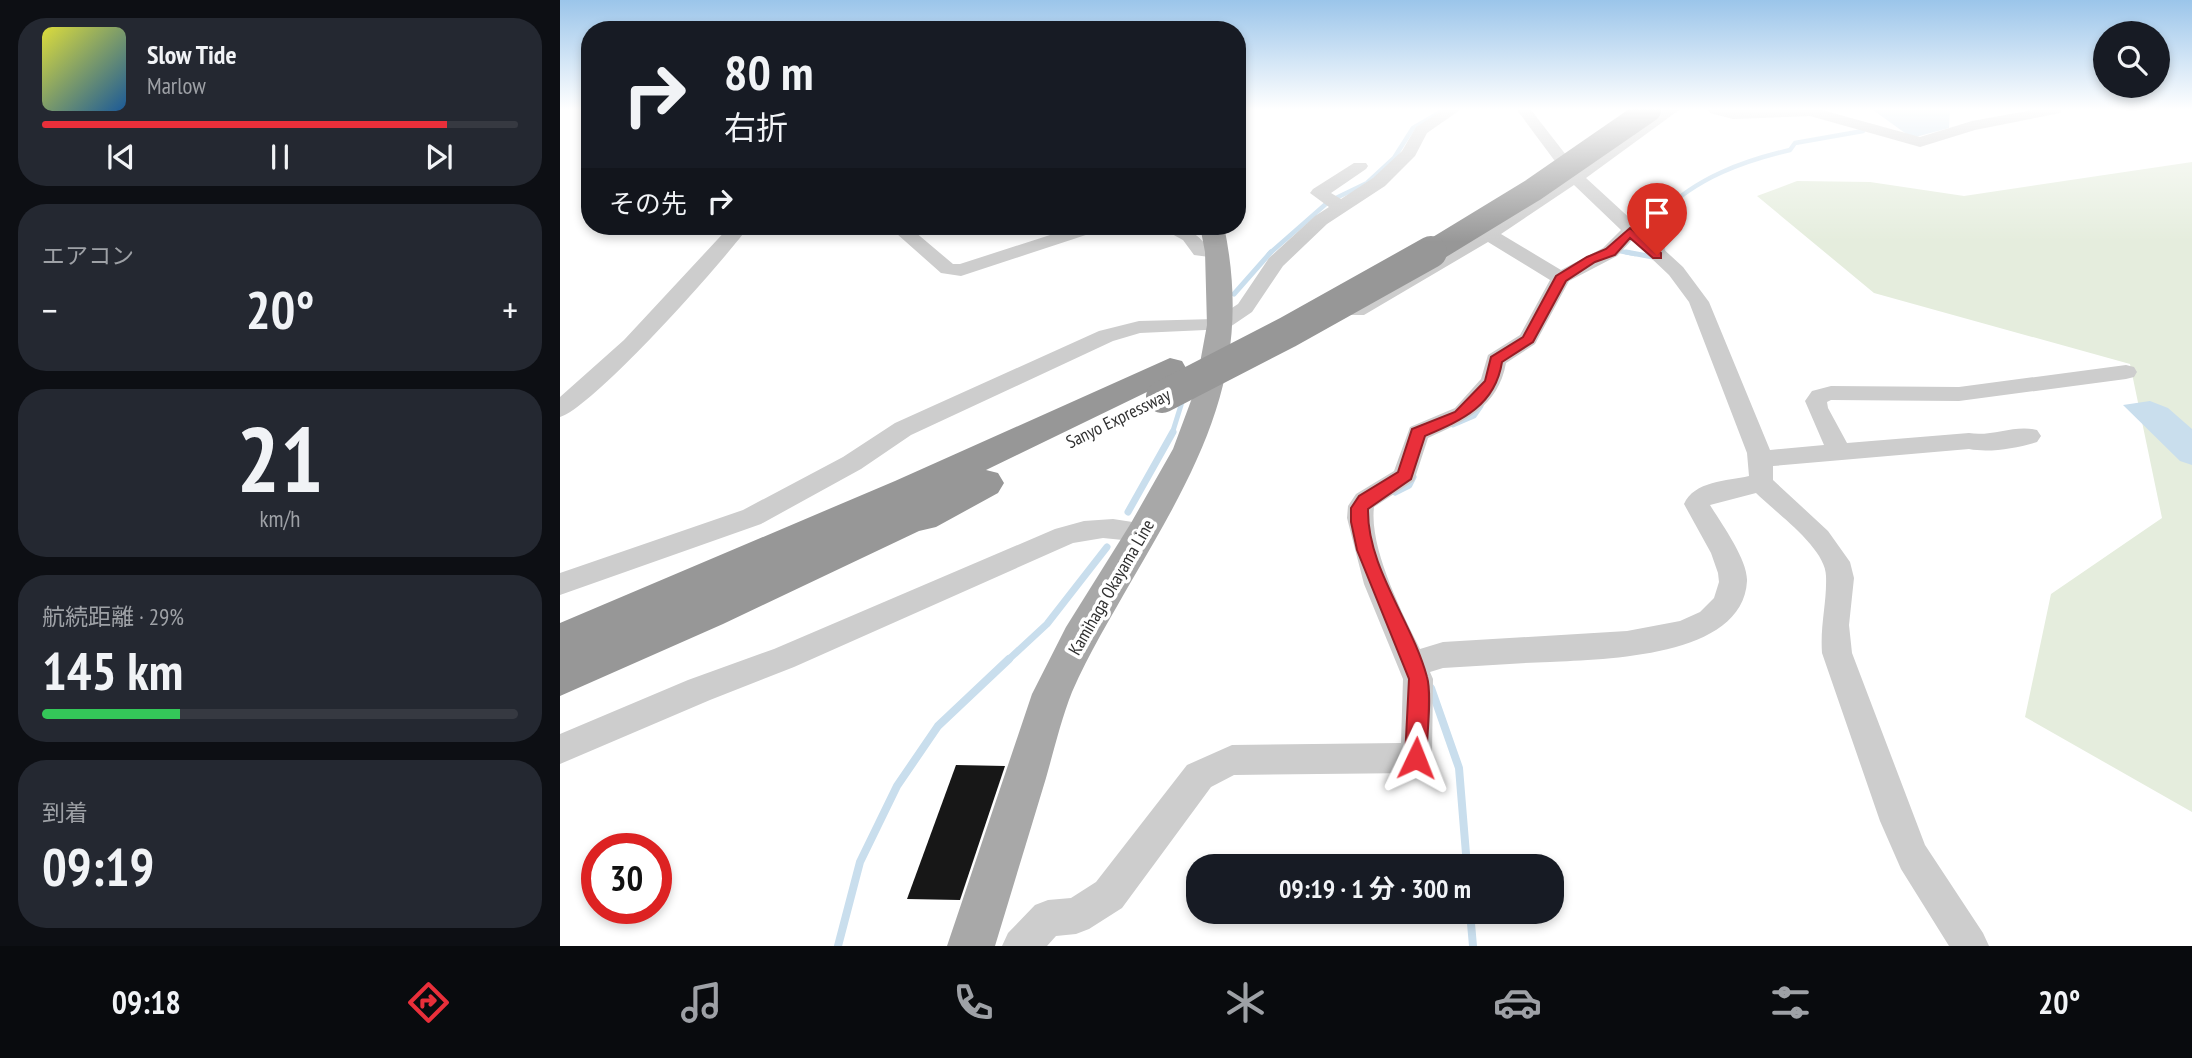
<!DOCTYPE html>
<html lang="ja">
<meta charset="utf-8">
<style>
body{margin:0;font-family:"PT Sans Narrow","Noto Sans JP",sans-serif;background:#242831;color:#f1f3f6;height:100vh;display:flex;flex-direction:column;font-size:26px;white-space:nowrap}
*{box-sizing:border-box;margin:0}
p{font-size:23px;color:#9ea1a6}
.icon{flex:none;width:38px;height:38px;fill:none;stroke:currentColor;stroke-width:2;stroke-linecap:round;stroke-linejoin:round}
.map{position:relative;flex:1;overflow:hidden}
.details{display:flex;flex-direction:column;gap:18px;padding:18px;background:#0d0f14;width:560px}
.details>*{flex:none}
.hud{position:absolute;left:21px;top:21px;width:665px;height:214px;border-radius:28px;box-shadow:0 4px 10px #0003;background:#171b24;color:#f1f3f6;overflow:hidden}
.buttons{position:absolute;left:1533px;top:21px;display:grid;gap:14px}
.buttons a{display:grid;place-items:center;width:77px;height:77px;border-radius:50%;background:#171b24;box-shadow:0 4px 10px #0003;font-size:35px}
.speed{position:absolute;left:21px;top:833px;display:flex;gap:14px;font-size:35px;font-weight:700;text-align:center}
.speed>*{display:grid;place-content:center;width:91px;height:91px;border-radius:50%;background:#171b24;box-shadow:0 4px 10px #0003;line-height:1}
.speed .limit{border:10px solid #d22;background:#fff;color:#111}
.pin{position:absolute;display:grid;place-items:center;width:60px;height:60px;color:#fff;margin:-72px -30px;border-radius:50% 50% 50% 0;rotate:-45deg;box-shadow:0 0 7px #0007}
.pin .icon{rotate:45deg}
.me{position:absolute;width:77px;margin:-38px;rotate:2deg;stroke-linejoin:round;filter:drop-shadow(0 0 5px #0008)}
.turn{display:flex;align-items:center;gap:24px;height:147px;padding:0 28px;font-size:32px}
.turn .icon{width:91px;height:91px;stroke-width:2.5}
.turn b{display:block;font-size:49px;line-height:60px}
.then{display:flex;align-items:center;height:66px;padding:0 28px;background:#0003;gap:14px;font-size:26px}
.big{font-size:52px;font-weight:700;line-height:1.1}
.details .card{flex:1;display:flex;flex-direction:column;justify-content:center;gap:10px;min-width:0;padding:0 24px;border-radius:28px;background:#242831}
.details .dial{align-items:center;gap:0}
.dial b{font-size:91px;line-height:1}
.song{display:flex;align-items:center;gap:21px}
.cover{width:84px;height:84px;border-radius:10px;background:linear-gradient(135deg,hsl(60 70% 55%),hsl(210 70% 35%))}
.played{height:7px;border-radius:4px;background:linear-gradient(90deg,#e92f3a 85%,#363941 85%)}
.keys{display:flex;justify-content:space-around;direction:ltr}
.heat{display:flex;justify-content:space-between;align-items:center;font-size:38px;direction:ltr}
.charge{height:10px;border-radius:5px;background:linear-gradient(90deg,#34c759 29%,#363941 0)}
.trip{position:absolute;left:626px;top:854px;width:378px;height:70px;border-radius:28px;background:#171b24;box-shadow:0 4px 10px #0003;font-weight:700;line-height:70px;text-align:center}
.tab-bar{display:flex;height:112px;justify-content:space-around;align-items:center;background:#090b0e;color:#9ea1a6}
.tab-bar .icon{width:49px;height:49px}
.tab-bar .active{color:#e92f3a}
.tab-bar b{font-size:32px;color:#f1f3f6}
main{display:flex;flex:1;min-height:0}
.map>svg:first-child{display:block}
.green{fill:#e5eddd}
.water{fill:#c9deed}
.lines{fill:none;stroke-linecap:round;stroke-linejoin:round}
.stream-far3{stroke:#c9deed;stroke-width:4.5}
.stream-far2{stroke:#c9deed;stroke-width:5}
.stream-far1{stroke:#c9deed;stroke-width:7}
.stream{stroke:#c9deed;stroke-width:8}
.building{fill:#171717}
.minor{fill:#cdcdcd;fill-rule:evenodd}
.major{fill:#a8a8a8;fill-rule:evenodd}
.highway{fill:#979797;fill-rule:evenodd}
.highway-bridge-far1{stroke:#979797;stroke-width:24}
.highway-bridge{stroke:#979797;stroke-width:32}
.route{fill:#e92f3a;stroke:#971f26;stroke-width:2}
.labels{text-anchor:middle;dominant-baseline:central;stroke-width:7;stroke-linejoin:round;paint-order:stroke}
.street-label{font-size:18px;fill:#303030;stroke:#fff}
</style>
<main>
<section class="details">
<div class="card">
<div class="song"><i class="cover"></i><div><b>Slow Tide</b><p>Marlow</p></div></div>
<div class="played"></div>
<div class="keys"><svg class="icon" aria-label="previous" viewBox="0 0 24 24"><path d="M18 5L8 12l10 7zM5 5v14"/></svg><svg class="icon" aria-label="pause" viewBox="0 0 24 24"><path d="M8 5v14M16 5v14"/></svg><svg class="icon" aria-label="next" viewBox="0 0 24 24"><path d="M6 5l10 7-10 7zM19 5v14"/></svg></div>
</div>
<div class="card"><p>エアコン</p>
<div class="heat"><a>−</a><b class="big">20°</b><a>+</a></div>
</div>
<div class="card dial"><b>21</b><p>km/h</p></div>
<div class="card"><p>航続距離 · 29%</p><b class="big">145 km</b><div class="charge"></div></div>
<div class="card"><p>到着</p><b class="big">09:19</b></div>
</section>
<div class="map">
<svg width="1632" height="946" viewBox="0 0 1632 946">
<rect width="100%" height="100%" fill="#fff"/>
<path class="green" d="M1632,162V812L1465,717L1491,594L1602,518L1570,364L1314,293L1197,196L1237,181L1310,182L1404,196Z"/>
<path class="water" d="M1313,110H1390L1389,128L1352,138Z
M1590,401L1608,408L1632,429V465L1620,461L1563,405Z"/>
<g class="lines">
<path class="stream-far3" d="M776,198L807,183L834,158L853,128L884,110
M1054,250L1075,254
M709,254L767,203
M1103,254L1102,213C1136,178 1183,161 1230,150L1235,143L1303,131"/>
<path class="stream-far2" d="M1066,252L1093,257L1103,255V252
M674,294L711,252
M893,425L914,416L921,406
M612,434L622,402"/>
<path class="stream-far1" d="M835,492L849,485L853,477
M568,512L613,432
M447,661L487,624L547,547"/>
<path class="stream" d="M871,688L899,768L907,866
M910,912L913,946
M278,946L300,862L337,786L378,726L449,659"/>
</g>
<path class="building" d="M396,765L445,766L400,900L347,899Z"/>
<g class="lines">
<path class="minor" d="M677,110H689L677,117Z
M883,110H900L867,133L855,156L825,186L767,224L723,266L692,312L667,329L580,333L553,341L351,435L301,469L201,524L0,595V573L183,510L283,457L335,423L539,331L579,321L655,319L678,304L709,258L755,216L769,207L750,193L753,189L794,163H806L808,166L806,169L771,193L781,199L813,178L842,151L856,127Z
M957,110H971L1017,169L1103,110H1119L1026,178L1123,267L1149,302L1210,450L1264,445L1245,401L1252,391L1271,386L1399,387L1566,365L1574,367L1577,372L1574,377L1566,379L1399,401L1271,400L1267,402L1268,408L1287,443L1409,433C1432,437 1455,424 1477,430L1481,436L1477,442C1457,448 1430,453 1409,449L1213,466V480L1268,531L1290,562L1294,578L1289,625L1292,653L1365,845L1423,933L1429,946H1389L1341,869L1320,821L1262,653C1260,624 1267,603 1266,576C1266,548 1215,512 1196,493L1150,505C1161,523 1188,560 1187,581C1183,658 1044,659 990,662C954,663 919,666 883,668L870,672L873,679L872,758L867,769L856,773L674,775L651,787L562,908L529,929L516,934L496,936L487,946H442L448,933L475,905L488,900L511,898L536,882L627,765L672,745L841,743L843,679L804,584L787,518L788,506L796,494L834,471L850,427L895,408L921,379L928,355L960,335L990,280L928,242L804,315H790L787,311L790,307L912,237L1006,176ZM1014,185L1061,230L1043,248L1001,270L941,234ZM1072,240L1109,275L1129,302L1187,453L1189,476C1167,481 1134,481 1124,504L1151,553L1158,573L1159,582L1154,598L1140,612L1120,621L1067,631L883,642L860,649C842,613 809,548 814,507L854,481L868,438C905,421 938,407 946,363L975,344L1009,281L1057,256Z
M1148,110H1262L1360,137L1412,121L1473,110H1502L1500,113L1415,130L1360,147L1250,116L1173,119L1150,113Z
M170,226H189C164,261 34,407 0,417V397L64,340Z
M328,226H348L393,264H400L518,226H544L541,230L401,276L381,273Z
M597,226C620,225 632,228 647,246L664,248L666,252L657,258L634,255L623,240Z
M553,519L592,525L596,532L592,539L583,542L543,538L513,543L234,667L150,700L0,764V734L128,680L214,649L495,529L524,521Z"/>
<path class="major" d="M640,226H664C694,369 642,460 572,580C551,617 529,653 512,692C501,720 494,750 486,778C469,834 452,890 435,946H387L472,694L506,627L571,523L613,449L635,390L647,325L645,252Z"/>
<path class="highway" d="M610,358L622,361L626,368L622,375L426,470L438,473L444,483L438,493L376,527L359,531L163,624L0,696V623L335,481Z"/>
<path class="highway-bridge-far1" d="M868,254L973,190L1089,110"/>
<path class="highway-bridge" d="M602,397L728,332L871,252"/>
</g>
<linearGradient id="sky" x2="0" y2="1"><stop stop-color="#9bc5ea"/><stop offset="0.45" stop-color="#fff"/><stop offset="1" stop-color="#fff" stop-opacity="0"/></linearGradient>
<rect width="1632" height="242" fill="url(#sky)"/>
<path class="route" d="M1070,228L1101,253V258H1093L1070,238L1055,255L1035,262L1006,281L973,342L942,362C935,406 902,420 865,436L851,479L808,509C807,568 852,621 867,677C872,694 867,737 866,758L863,765L856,768L848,765L845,758L849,679L797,550L791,522V508L799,496L838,472L852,429L895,412L925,381L931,357L963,337L996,276L1027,257L1046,249Z"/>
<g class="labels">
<g class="street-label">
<text transform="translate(558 418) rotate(-26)">Sanyo Expressway</text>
<text transform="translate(551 587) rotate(-60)">Kamihaga Okayama Line</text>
</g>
</g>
</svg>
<div class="buttons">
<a><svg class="icon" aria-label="search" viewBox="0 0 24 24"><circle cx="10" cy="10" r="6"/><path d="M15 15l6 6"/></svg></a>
</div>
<div class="speed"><div class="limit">30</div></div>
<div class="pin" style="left:1097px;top:255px;background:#d93025"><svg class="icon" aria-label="arrive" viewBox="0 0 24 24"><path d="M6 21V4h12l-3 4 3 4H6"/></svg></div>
<svg class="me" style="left:856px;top:758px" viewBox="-20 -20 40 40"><path d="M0-17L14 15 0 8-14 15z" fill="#e92f3a" stroke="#fff" stroke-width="4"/></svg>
<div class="trip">09:19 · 1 分 · 300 m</div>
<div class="hud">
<div class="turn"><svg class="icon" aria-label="right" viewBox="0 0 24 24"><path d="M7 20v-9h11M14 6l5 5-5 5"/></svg><div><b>80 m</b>右折</div></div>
<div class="then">その先<svg class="icon" aria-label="right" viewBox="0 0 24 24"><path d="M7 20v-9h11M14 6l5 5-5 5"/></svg></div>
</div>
</div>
</main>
<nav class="tab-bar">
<b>09:18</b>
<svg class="icon active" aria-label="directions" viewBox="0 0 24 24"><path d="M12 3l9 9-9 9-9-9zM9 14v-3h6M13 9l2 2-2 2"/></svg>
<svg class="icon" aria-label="music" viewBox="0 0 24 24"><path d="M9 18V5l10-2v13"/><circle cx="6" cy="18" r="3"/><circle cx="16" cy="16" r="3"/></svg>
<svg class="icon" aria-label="phone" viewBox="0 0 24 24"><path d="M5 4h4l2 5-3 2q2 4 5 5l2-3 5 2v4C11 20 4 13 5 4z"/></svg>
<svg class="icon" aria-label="climate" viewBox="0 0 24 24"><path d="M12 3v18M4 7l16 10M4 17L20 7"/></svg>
<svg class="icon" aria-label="car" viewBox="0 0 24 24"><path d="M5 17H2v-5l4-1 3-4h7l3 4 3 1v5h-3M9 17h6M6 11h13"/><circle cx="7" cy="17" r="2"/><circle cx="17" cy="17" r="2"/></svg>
<svg class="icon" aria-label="filters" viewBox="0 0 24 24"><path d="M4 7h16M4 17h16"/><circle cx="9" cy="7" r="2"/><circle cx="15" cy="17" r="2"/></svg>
<b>20°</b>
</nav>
